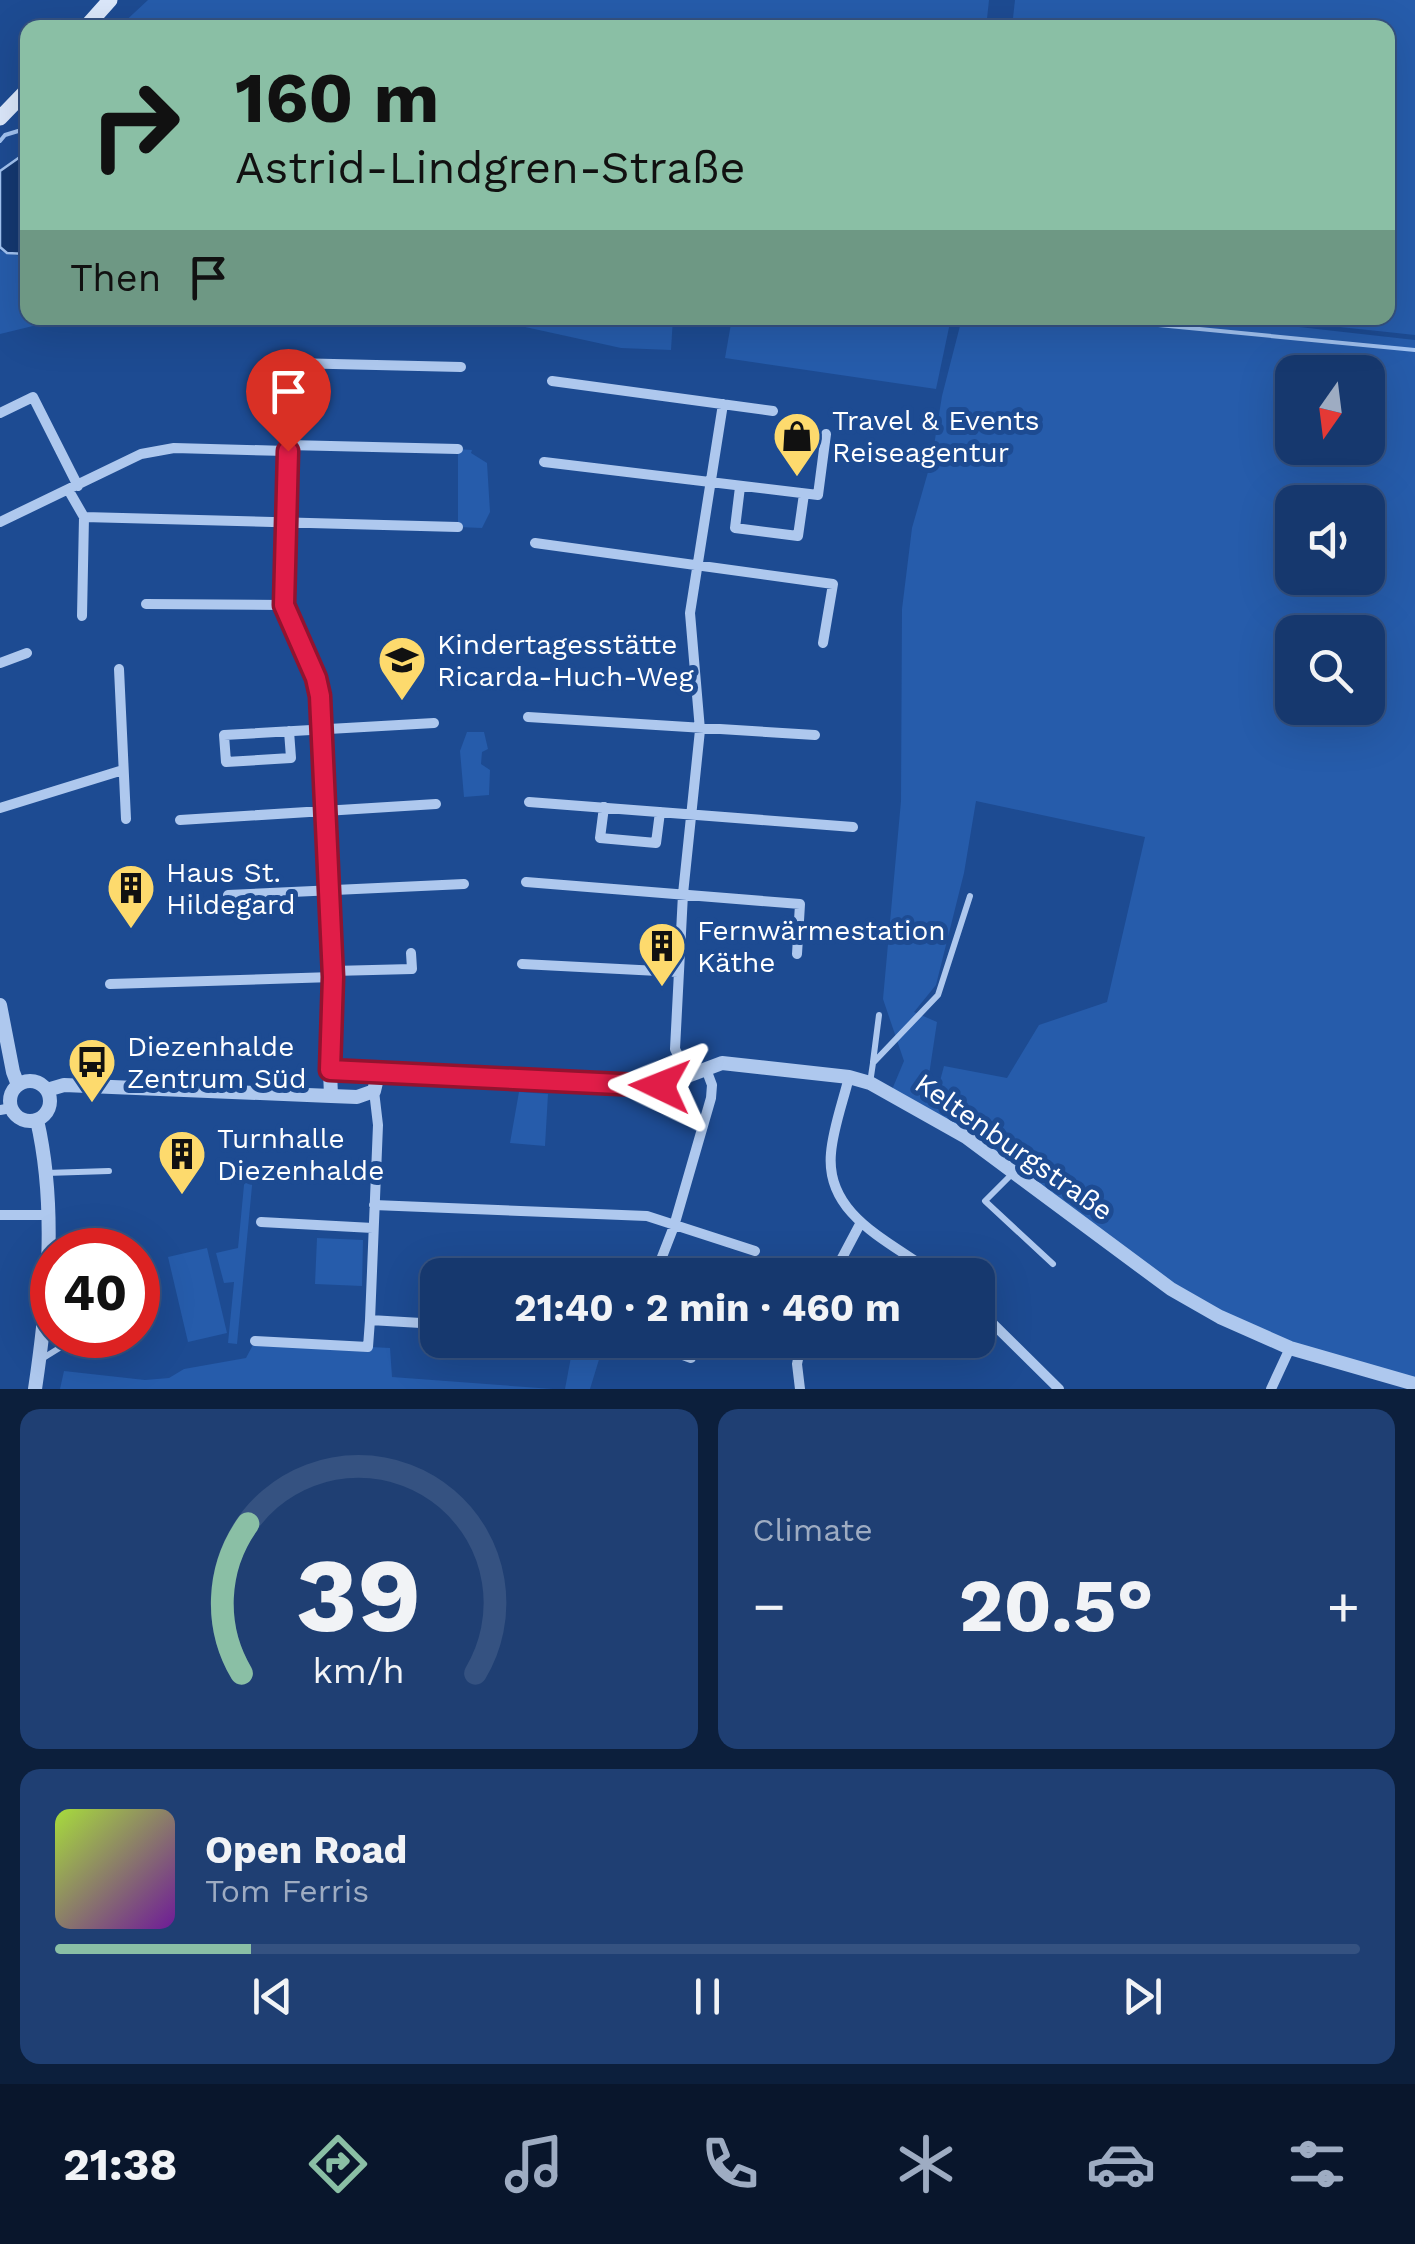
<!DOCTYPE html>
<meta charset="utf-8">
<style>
body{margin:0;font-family:"Work Sans",sans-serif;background:#1f3f73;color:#f1f3f6;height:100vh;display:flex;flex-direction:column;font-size:38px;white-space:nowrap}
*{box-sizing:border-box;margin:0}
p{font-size:32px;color:#9eacc2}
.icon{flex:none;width:55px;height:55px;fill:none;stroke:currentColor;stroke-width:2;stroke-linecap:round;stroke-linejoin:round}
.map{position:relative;height:1389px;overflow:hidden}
.sheet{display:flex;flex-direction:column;gap:20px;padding:20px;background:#0c1f3c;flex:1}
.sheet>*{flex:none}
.banner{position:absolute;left:20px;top:20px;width:1375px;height:305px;border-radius:20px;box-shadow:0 10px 40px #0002,0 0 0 2px #355281;background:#8abfa5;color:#111;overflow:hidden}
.needle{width:65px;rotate:194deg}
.controls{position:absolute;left:1275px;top:355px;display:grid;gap:20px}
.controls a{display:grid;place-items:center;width:110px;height:110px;border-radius:20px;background:#16386e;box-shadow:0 10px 40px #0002,0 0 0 2px #355281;font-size:50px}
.speed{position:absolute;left:30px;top:1228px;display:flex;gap:20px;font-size:50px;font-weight:700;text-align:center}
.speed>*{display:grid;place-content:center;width:130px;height:130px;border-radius:50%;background:#16386e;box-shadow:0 10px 40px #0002,0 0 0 2px #355281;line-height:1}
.speed .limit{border:15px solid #d22;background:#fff;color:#111}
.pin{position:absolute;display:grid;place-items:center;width:85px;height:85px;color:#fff;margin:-102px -42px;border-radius:50% 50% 50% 0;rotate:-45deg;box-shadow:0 0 10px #0007}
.pin .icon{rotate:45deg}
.me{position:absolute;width:110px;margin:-55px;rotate:272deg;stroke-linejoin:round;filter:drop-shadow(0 0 8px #0008)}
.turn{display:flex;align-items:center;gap:35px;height:210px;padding:0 50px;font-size:45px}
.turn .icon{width:130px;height:130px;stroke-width:2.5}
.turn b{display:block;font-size:70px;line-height:85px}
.then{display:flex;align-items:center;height:95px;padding:0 50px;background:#0003;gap:20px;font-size:38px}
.big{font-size:75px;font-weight:700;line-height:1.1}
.sheet .tile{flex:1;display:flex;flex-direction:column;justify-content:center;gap:15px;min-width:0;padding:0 35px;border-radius:20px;background:#1f3f73}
.sheet .dial{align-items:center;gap:0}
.dial svg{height:260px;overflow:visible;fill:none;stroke:#355281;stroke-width:7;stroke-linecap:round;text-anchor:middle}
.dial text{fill:#f1f3f6;stroke:none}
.song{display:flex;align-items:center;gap:30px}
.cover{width:120px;height:120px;border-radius:15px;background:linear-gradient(135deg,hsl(80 70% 55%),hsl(280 70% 35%))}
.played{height:10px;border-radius:5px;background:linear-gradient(90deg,#8abfa5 15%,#355281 15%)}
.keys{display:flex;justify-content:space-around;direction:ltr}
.heat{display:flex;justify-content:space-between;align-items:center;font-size:55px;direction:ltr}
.sheet .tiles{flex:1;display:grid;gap:20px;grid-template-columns:1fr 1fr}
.tile:last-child{grid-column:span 2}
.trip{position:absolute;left:420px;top:1258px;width:575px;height:100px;border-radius:20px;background:#16386e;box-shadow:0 10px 40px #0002,0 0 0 2px #355281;font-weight:700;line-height:100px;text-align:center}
.menu{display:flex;height:160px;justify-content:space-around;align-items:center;background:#09162c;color:#9eacc2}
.menu .icon{width:70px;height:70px}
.menu .selected{color:#8abfa5}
.menu b{font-size:45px;color:#f1f3f6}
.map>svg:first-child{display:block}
.green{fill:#265cab;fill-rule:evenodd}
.water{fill:#143870;stroke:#a1c2f0;stroke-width:2.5}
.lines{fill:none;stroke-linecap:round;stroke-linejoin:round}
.stream{stroke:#a1c2f0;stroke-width:4}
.service{stroke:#aec8ee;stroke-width:6}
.minor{stroke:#aec8ee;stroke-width:10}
.tertiary{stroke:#aec8ee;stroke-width:14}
.secondary{stroke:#dbe7fa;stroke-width:15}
.route-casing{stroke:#92132f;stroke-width:25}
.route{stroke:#e11d48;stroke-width:18}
.labels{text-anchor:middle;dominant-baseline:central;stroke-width:10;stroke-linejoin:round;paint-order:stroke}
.poi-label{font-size:28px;fill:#fff;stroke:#1d4b92;text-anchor:start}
.street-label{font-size:28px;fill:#fff;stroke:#1d4b92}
</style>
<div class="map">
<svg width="1415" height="1389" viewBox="0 0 1415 1389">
<rect width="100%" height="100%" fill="#1d4b92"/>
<path class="green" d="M148,0H989L986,28L119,27Z
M1015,0H1415V335L1256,318H1388V28L1012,27Z
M0,251L27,258L28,318H66L0,334Z
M484,318H673L671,350L621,348Z
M732,318H951L936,389L725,358Z
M962,318H1219L1415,340V1384L1219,1317L891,1092L904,1061L883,999L901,801L902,609L912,528L932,458L942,396ZM1292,372H1368V448H1292ZM1292,502H1368V578H1292ZM1292,632H1368V708H1292ZM976,801L1145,837L1107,1002L1039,1025L1007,1078L944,1066L940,1081L929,1075L937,1022L914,1012L936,985L964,873Z
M458,449L472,450L471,453L487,463L490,512L482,528L458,527Z
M467,732H484L488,749L482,752L481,764L490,770L489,795L464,797L460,751Z
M519,1092L548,1094L545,1146L510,1143Z
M246,1164L254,1165L237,1344L228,1343L234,1282L224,1283L216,1253L238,1248Z
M317,1238L363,1240L362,1286L315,1284Z
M207,1248L227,1333L188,1342L168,1257Z
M255,1341L390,1348L392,1377L553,1389H60L64,1371L145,1380L169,1378L184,1369L246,1358Z
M574,1341L604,1343L590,1389H565Z"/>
<path class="water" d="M27,152V254L7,253L0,247V171Z"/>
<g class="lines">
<path class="stream" d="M0,141L5,135L28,128
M1086,318L1415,350"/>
<path class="service" d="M873,1062L879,1015
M870,1083L873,1063L938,995L970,896
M46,1173L109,1171
M1013,1173L985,1201L1053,1264
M40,1360L61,1347"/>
<path class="minor" d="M552,381L773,411
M0,413L33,397L78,486
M288,445L458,449
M544,462L818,495L826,434
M740,487L735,528L798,536L804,494
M69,491L84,517L458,527
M0,522L141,454L174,448L287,451
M535,543L833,584L823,643
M146,604L284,605
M82,616L84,517
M0,663L27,653
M119,669L126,819
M528,717L815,735
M289,731L291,758L226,762L224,735C294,731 364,727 434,723
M529,802L853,827
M604,807L600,838L656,843L660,812
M0,808L123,770
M180,820L436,804
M526,882L800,904L797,954
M228,895L464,884
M522,964L678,972
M333,971L412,969L411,953
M110,984L333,977
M330,1070L333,977L320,696L315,678L284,605L291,363L461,367
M688,1076L675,1049L683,894L700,730L690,613L723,404
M849,1077C843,1102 833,1128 831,1153C825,1217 893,1242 935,1275
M374,1091L378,1125L370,1320L438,1324
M0,1110L11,1108
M374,1205L647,1216L755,1251
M0,1215H47
M261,1222L373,1228
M655,1275L674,1226L711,1098L712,1085L706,1069
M833,1275L860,1224
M978,1309L1059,1389
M643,1340L691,1358
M255,1341L368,1347L370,1320
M800,1389L797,1364L802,1340
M1271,1389L1290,1348"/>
<path class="tertiary" d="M0,1005L13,1072L18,1085
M10 1101a20 20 0 1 1 40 0a20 20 0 1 1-40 0Z
M47,1090L64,1085L331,1096L330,1070L661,1086L722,1063L849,1077L870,1083L966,1137L1171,1289L1220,1317L1290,1348L1415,1384
M331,1096L357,1097L374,1091L378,1074
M35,1389C48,1302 57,1207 37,1120"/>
<path class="secondary" d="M85,28L110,0
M0,118L28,89"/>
</g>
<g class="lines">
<g class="route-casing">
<path id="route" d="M288,451L284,605L316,678L320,696L333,977L330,1070L660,1086"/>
</g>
<use href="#route" class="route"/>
</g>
<defs>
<g id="shop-pin" transform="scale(2.5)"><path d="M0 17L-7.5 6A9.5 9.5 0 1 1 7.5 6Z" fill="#fdda6d" stroke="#1d4b92"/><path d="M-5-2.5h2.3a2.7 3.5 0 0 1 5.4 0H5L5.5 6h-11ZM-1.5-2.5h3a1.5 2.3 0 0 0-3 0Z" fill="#111"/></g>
<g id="school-pin" transform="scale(2.5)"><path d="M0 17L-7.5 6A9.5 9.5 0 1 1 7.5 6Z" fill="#fdda6d" stroke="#1d4b92"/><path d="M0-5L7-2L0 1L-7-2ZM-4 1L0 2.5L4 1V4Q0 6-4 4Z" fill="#111"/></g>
<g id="building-pin" transform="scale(2.5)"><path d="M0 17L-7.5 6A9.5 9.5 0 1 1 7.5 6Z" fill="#fdda6d" stroke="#1d4b92"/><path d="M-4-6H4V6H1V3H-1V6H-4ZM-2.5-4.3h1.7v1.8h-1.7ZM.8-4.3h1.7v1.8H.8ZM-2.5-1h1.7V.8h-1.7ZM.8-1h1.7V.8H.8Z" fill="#111"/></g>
<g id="bus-pin" transform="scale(2.5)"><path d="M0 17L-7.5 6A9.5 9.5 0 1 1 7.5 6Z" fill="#fdda6d" stroke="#1d4b92"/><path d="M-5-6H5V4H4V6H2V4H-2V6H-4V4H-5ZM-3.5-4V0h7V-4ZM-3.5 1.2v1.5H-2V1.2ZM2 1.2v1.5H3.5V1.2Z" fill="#111"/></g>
</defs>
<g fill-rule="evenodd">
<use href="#shop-pin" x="797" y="436"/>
<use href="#school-pin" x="402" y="660"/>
<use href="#building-pin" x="131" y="888"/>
<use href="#building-pin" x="662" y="946"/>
<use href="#bus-pin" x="92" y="1062"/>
<use href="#building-pin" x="182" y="1154"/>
</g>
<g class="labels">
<g class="poi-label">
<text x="832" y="420">Travel &amp; Events<tspan x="832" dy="32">Reiseagentur</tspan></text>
<text x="437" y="644">Kindertagesstätte<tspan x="437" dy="32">Ricarda-Huch-Weg</tspan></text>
<text x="166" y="872">Haus St.<tspan x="166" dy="32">Hildegard</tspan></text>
<text x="697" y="930">Fernwärmestation<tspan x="697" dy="32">Käthe</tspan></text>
<text x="127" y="1046">Diezenhalde<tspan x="127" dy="32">Zentrum Süd</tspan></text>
<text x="217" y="1138">Turnhalle<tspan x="217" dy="32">Diezenhalde</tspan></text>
</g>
<g class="street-label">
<text transform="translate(1014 1147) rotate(35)">Keltenburgstraße</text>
</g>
</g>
</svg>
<div class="controls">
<a><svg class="needle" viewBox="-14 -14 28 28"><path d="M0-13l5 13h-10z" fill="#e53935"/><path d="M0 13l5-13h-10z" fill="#9eacc2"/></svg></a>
<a><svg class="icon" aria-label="sound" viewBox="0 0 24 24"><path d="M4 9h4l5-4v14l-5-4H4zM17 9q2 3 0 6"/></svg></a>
<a><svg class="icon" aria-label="search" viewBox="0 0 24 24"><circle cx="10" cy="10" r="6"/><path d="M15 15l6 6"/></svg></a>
</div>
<div class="speed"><div class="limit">40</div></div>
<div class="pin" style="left:288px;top:451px;background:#d93025"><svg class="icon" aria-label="arrive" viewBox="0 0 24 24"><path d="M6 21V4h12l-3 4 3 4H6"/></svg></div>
<svg class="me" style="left:660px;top:1086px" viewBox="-20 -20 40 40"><path d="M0-17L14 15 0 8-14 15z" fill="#e11d48" stroke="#fff" stroke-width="4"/></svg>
<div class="trip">21:40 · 2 min · 460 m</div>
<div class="banner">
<div class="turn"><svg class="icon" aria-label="right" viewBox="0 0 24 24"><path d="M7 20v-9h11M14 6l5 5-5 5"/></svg><div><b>160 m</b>Astrid-Lindgren-Straße</div></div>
<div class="then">Then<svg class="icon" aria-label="arrive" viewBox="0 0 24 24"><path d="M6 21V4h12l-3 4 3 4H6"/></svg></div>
</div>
</div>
<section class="sheet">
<div class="tiles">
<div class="tile dial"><svg viewBox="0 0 100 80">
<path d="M14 69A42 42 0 1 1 86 69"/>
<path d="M14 69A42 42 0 0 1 16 23" stroke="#8abfa5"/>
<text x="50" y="56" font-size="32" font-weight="700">39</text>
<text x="50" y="72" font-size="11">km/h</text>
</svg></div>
<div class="tile"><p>Climate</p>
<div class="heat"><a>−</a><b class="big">20.5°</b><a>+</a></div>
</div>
<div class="tile">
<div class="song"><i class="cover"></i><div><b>Open Road</b><p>Tom Ferris</p></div></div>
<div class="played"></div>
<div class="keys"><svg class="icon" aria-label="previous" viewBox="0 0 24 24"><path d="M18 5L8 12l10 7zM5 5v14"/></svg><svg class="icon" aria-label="pause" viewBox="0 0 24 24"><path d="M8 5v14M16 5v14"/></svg><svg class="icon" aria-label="next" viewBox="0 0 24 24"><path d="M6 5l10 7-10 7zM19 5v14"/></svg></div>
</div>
</div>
</section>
<nav class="menu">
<b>21:38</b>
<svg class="icon selected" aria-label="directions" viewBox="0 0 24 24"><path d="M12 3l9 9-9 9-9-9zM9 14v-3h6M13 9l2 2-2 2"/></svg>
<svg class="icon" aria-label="music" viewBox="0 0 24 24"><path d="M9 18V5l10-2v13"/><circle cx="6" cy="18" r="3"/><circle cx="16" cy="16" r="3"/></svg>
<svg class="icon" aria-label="phone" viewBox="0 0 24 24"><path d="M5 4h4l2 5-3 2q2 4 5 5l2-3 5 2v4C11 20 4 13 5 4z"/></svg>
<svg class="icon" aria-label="climate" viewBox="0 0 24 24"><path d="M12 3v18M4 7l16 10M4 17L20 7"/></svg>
<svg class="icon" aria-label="car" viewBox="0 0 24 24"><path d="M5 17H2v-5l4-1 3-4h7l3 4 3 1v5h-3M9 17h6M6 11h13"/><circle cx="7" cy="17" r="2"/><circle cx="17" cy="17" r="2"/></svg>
<svg class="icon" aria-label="filters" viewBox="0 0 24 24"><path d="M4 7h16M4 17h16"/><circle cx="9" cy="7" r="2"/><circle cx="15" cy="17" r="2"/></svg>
</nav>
